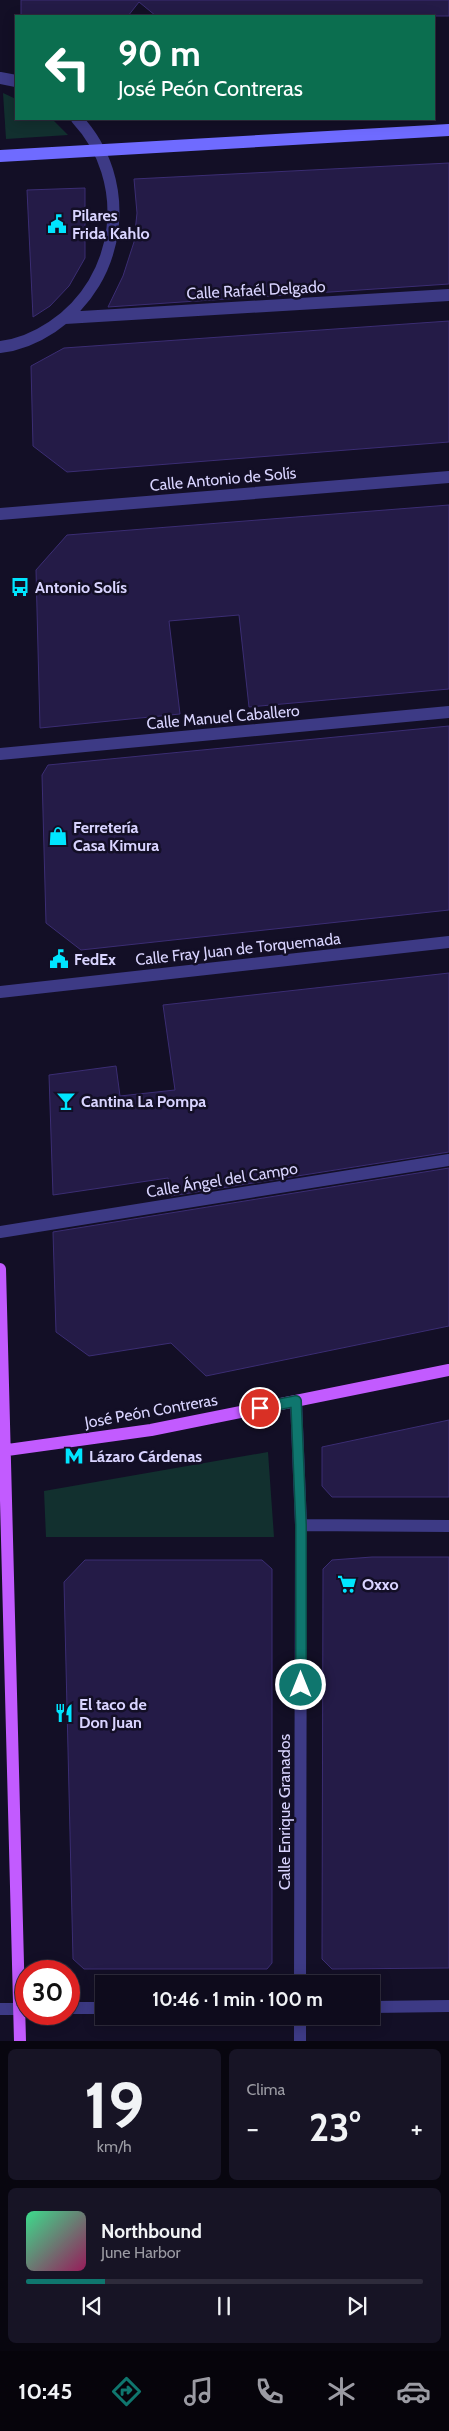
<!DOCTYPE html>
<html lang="es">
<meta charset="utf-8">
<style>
body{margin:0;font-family:Cabin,sans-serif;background:#171425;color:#f1f3f6;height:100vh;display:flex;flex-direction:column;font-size:19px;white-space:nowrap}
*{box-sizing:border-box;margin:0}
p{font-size:16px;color:#9b9ba3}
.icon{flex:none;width:28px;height:28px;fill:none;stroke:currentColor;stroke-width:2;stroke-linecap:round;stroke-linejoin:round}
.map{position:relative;height:2041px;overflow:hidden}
.details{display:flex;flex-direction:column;gap:8px;padding:8px;background:#08060f;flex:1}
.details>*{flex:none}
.top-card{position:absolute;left:15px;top:15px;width:420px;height:105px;border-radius:0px;box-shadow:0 2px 12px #0003,0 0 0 1px #2e2b3b;background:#0b6e4f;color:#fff;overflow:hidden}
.speed{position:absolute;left:15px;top:1960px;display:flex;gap:10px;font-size:25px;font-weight:700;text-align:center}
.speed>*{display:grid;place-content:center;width:65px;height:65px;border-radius:50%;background:#0e0b1c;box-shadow:0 2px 12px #0003,0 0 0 1px #2e2b3b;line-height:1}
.speed .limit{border:8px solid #d22;background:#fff;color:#111}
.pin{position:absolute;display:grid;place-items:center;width:42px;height:42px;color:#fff;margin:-21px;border:2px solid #fff;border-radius:50%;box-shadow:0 1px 5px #0007}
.me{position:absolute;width:55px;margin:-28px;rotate:0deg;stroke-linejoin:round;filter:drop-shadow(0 0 4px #0008)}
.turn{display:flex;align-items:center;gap:18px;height:105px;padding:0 20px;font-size:22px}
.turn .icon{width:65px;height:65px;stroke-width:2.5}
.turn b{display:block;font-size:35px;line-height:42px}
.big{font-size:38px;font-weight:700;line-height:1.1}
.details .widget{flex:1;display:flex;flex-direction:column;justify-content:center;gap:8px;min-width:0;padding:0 18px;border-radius:8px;background:#171425}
.details .dial{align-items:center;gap:0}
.dial b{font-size:65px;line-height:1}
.song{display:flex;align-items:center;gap:15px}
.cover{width:60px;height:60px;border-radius:8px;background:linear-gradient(135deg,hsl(150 70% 55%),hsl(330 70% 35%))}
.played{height:5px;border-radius:2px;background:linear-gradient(90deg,#0f766e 20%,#2e2b3b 20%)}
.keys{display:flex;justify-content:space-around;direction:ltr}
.heat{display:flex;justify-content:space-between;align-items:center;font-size:28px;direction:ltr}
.details .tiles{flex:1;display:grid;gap:8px;grid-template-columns:1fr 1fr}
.widget:last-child{grid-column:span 2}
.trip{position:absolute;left:95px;top:1975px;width:285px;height:50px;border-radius:0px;background:#0e0b1c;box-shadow:0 2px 12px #0003,0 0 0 1px #2e2b3b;font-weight:700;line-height:50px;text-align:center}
.dock{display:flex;height:80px;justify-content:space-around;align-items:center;background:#06040b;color:#9b9ba3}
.dock .icon{width:35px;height:35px}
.dock .on{color:#0f766e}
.dock b{font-size:22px;color:#f1f3f6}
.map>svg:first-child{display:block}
.green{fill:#12302f}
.building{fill:#241b47;stroke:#3b2d73}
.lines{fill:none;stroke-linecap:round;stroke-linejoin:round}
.street{stroke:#3d3a85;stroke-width:12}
.secondary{stroke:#6f6bff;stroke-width:12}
.primary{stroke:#c25bff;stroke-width:12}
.route-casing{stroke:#0a4d48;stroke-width:12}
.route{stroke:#0f766e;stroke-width:9}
.labels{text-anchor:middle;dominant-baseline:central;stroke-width:5;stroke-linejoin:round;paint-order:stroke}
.poi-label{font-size:16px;font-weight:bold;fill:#d9d4ff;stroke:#130f26;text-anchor:start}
.street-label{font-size:16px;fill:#d9d4ff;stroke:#130f26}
</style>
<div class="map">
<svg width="449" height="2041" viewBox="0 0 449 2041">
<rect width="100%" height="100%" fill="#130f26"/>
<path class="green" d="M3,93L16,99V119H52L68,135L6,139Z
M268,1452L274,1537H46L44,1491Z"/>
<path class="building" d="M21,0H449V16H156L139,2L128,16H21Z
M449,163V284L108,307L123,276L134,242L137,213L134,179Z
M85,188V258L69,286L50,306L33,317L27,190Z
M449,321V442L67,472L33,446L31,366L64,348Z
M449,505V689L249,707L239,615L169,621L180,714L40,728L36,570L67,535Z
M449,726V910L81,950L46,923L42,775L48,765Z
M449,973V1152L171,1196L168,1178L53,1195L49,1075L116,1066L120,1096L175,1090L163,1005Z
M449,1168V1326L206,1376L171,1343L89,1356L56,1332L53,1232Z
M449,1420V1497H332L322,1486V1447Z
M372,1557H449V1968L332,1969L322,1959L323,1569L332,1560Z
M85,1560H262L272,1569V1963L267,1969H84L73,1959L64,1582Z"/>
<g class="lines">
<path class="street" d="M0,78L16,81
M65,318L449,295
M0,347C19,345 37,337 52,327C123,280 134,180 77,119
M0,514L449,477
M0,754L449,712
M0,992L449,942
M0,1232L449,1160
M296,1401L301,1525L300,1984
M301,1525L449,1526
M371,2007L449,2006
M69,2008H104
M0,2009H26
M300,2016V2041"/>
<path class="secondary" d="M0,156L449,130"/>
<path class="primary" d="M0,1269L20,2041
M0,1451L151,1430L449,1370"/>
</g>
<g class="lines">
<g class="route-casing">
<path id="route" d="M260,1408L296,1401L301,1525V1685"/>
</g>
<use href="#route" class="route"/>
</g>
<defs>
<g id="civic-bare" transform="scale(1.5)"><path d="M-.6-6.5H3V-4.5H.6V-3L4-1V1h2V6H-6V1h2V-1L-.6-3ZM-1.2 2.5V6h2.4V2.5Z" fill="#00e5ff" stroke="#130f26" stroke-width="2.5" paint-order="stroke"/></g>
<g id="bus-bare" transform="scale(1.5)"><path d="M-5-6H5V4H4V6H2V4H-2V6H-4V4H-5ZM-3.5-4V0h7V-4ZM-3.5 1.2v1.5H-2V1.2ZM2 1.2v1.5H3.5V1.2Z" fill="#00e5ff" stroke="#130f26" stroke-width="2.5" paint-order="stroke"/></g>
<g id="shop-bare" transform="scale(1.5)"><path d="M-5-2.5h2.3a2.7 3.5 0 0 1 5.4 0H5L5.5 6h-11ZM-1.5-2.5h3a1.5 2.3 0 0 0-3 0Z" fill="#00e5ff" stroke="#130f26" stroke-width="2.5" paint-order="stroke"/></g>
<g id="bar-bare" transform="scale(1.5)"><path d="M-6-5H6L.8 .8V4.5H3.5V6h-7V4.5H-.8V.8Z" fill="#00e5ff" stroke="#130f26" stroke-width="2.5" paint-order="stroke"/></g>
<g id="metro-bare" transform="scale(1.5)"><path d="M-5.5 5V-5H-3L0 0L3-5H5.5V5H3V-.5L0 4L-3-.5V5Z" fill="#00e5ff" stroke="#130f26" stroke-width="2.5" paint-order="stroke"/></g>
<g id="supermarket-bare" transform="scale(1.5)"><path d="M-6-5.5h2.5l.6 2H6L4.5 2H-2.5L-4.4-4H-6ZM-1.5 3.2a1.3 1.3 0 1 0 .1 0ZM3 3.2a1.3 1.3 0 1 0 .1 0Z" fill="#00e5ff" stroke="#130f26" stroke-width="2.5" paint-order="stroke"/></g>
<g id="restaurant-bare" transform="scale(1.5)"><path d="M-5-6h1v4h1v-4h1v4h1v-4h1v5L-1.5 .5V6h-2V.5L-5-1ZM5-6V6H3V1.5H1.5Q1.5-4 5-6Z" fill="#00e5ff" stroke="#130f26" stroke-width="2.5" paint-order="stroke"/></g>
</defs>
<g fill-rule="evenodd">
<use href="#civic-bare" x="57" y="224"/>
<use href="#bus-bare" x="20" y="587"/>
<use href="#shop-bare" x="58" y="836"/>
<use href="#civic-bare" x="59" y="959"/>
<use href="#bar-bare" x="66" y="1101"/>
<use href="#metro-bare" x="74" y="1456"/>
<use href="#supermarket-bare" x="347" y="1584"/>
<use href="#restaurant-bare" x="64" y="1713"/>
</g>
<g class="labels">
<g class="poi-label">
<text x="72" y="215">Pilares<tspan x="72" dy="18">Frida Kahlo</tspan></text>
<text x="35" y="587">Antonio Solís</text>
<text x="73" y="827">Ferretería<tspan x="73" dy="18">Casa Kimura</tspan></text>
<text x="74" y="959">FedEx</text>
<text x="81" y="1101">Cantina La Pompa</text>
<text x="89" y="1456">Lázaro Cárdenas</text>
<text x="362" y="1584">Oxxo</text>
<text x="79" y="1704">El taco de<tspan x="79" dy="18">Don Juan</tspan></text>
</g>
<g class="street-label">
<text transform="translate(256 290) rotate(-3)">Calle Rafaél Delgado</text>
<text transform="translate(223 479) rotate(-5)">Calle Antonio de Solís</text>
<text transform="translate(223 717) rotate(-5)">Calle Manuel Caballero</text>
<text transform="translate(238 949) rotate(-6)">Calle Fray Juan de Torquemada</text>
<text transform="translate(222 1180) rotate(-9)">Calle Ángel del Campo</text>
<text transform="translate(151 1411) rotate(-10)">José Peón Contreras</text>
<text transform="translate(284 1812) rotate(-90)">Calle Enrique Granados</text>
</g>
</g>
</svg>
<div class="speed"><div class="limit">30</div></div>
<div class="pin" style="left:260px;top:1408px;background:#d93025"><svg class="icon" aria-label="arrive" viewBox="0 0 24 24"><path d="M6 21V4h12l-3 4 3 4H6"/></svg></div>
<svg class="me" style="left:301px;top:1685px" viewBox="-20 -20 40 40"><circle r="17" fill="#0f766e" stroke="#fff" stroke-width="3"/><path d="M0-11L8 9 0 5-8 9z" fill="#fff"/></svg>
<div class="trip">10:46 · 1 min · 100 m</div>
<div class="top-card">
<div class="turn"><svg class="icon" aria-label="left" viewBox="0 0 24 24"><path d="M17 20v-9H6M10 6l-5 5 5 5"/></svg><div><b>90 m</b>José Peón Contreras</div></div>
</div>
</div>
<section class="details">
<div class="tiles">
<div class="widget dial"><b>19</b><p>km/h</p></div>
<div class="widget"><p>Clima</p>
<div class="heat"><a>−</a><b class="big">23°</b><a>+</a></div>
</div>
<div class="widget">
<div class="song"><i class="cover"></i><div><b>Northbound</b><p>June Harbor</p></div></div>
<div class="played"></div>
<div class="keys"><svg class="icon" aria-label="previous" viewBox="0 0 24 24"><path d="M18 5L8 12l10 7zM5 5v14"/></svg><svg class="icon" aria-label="pause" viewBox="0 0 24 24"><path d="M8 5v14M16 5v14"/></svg><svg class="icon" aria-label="next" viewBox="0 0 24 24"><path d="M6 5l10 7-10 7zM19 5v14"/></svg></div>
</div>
</div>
</section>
<nav class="dock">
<b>10:45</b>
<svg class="icon on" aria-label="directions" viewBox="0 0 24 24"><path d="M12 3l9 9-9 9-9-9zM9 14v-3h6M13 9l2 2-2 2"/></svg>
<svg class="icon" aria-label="music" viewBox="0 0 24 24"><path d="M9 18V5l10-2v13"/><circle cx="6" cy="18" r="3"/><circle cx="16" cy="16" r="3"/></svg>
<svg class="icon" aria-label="phone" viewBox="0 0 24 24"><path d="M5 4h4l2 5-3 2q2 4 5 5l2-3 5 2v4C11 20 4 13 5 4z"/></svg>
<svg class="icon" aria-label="climate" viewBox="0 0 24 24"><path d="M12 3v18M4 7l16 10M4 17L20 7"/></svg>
<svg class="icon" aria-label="car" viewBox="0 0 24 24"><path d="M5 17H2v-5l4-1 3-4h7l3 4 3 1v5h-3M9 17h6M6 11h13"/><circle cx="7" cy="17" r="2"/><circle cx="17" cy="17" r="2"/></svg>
</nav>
